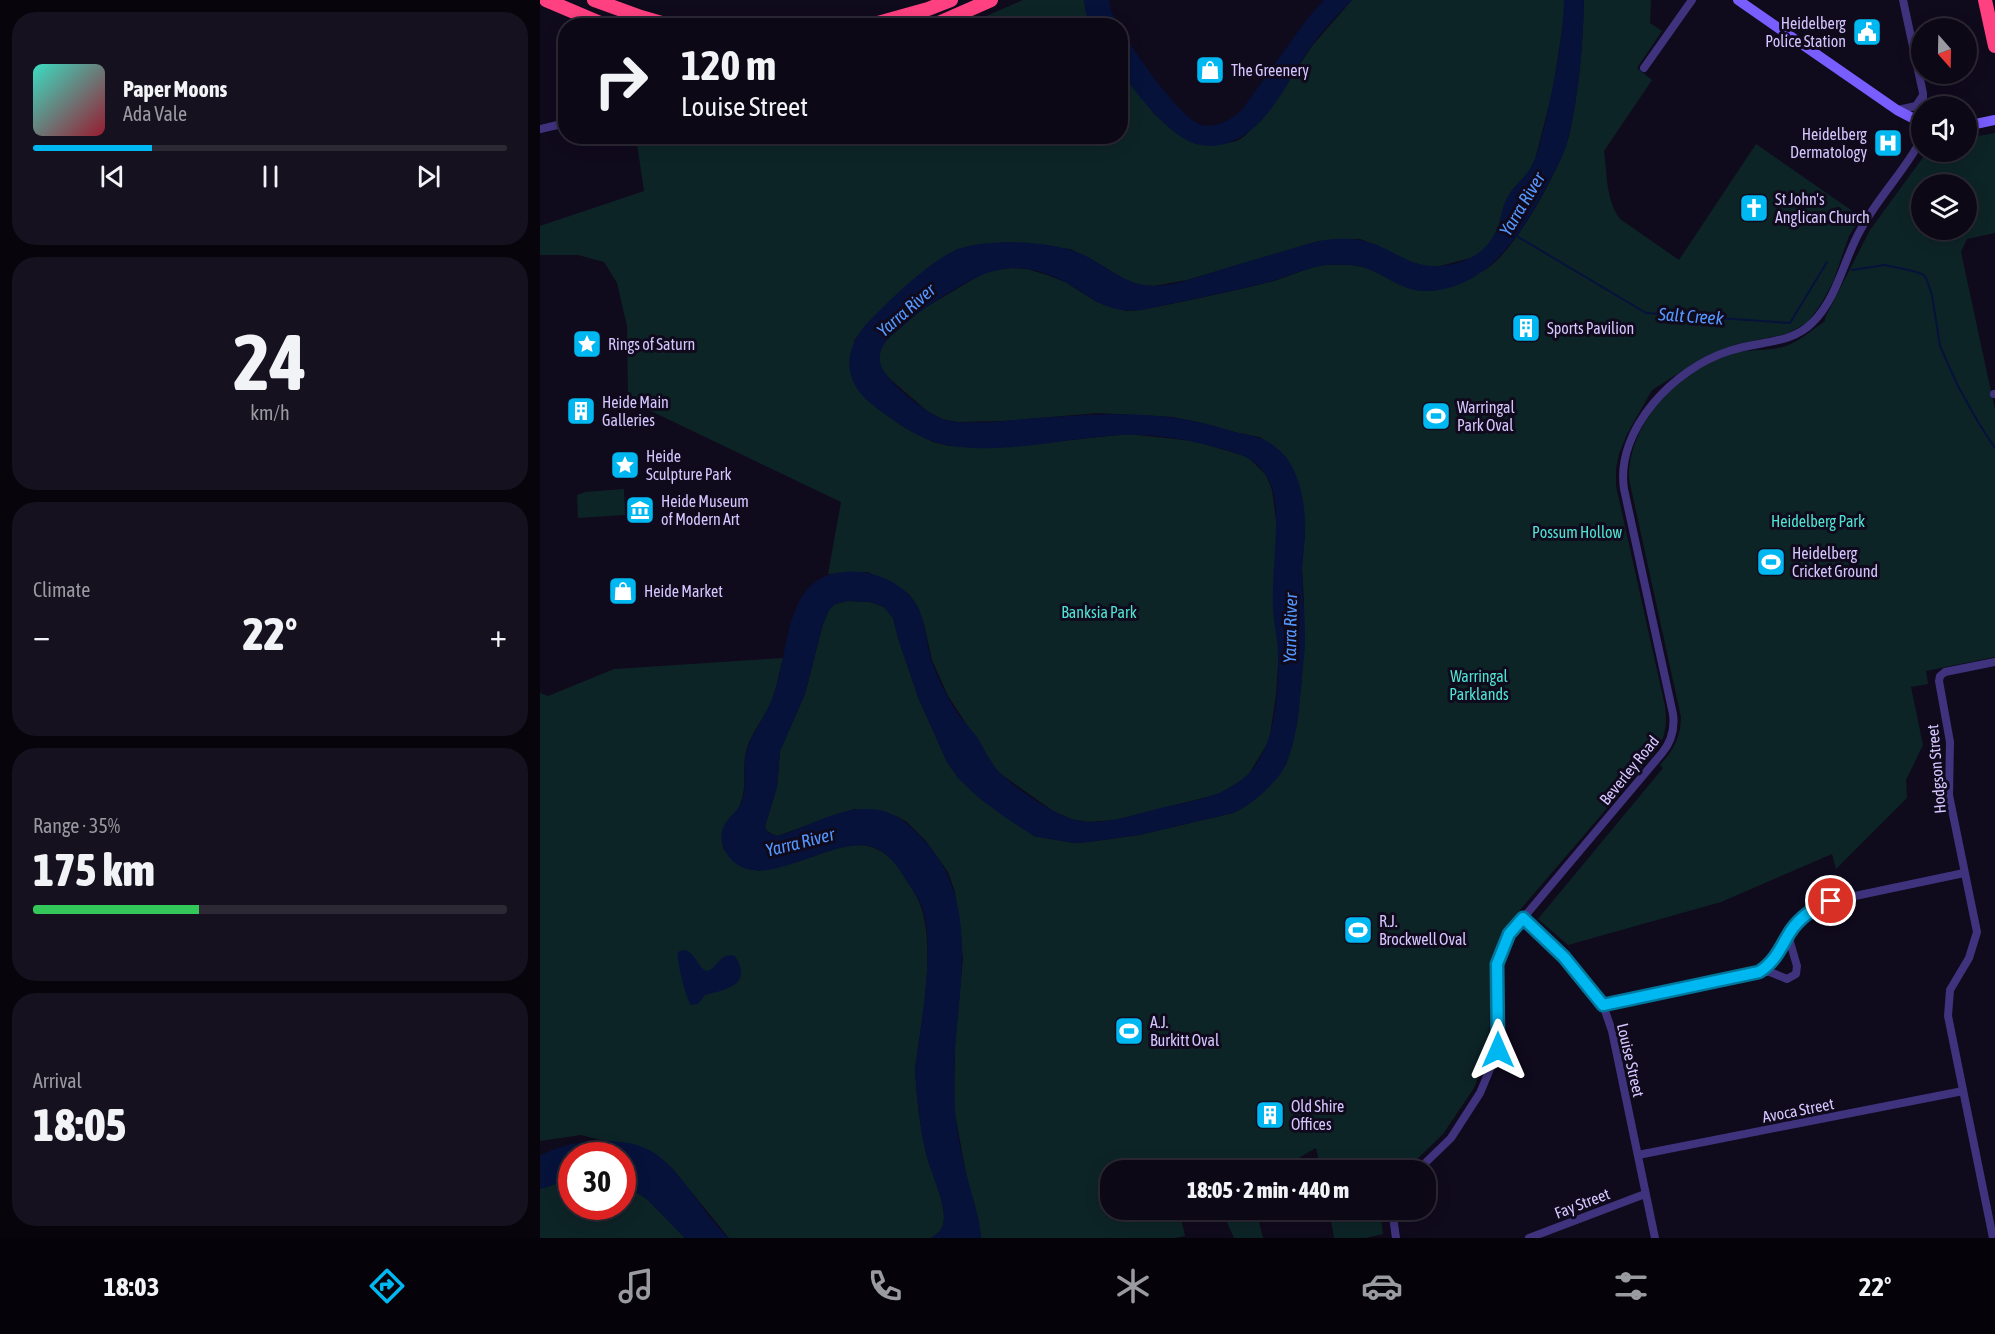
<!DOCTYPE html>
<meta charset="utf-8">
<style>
body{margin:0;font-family:"Asap Condensed",sans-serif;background:#15111f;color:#f1f3f6;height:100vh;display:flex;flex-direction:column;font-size:22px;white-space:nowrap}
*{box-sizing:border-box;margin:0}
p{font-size:20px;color:#9a9aa1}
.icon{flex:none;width:33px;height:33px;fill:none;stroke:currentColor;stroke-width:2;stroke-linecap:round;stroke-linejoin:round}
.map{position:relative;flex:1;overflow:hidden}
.sheet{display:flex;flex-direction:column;gap:12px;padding:12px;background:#07040c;width:540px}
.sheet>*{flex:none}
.banner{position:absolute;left:18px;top:18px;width:570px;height:126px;border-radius:24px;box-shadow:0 3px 15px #0003,0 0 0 2px #2c2935;background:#0c0816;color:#f1f3f6;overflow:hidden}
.needle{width:39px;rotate:160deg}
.controls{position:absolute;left:1371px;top:18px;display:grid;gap:12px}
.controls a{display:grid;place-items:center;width:66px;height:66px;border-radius:50%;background:#0c0816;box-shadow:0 3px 15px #0003,0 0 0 2px #2c2935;font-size:30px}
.speed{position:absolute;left:18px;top:1142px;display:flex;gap:12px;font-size:30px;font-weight:700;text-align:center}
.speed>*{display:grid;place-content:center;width:78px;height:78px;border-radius:50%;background:#0c0816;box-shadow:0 3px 15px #0003,0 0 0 2px #2c2935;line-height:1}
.speed .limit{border:9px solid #d22;background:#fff;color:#111}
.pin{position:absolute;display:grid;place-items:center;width:51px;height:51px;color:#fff;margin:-26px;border:3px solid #fff;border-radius:50%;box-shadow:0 2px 6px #0007}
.me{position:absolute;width:66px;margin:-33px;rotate:0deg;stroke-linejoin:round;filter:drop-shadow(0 0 4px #0008)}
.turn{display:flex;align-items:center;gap:21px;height:126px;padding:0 24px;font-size:27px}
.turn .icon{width:78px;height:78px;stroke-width:2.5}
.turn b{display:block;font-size:42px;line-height:51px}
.big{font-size:45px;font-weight:800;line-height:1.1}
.sheet .tile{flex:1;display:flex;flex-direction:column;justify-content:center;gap:9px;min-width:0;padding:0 21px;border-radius:24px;background:#15111f}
.sheet .dial{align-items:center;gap:0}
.dial b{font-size:78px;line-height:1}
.song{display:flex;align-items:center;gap:18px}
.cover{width:72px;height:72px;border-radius:9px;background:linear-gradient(135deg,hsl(170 70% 55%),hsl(350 70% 35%))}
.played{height:6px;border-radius:3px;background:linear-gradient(90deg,#00b8f1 25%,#2c2935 25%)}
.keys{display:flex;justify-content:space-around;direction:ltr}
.heat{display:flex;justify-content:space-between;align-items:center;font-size:33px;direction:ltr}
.charge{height:9px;border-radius:4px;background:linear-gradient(90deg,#34c759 35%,#2c2935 0)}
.trip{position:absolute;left:560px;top:1160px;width:336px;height:60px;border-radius:24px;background:#0c0816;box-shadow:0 3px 15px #0003,0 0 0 2px #2c2935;font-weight:800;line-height:60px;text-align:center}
.tab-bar{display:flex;height:96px;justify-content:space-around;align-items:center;background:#050309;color:#9a9aa1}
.tab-bar .icon{width:42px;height:42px}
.tab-bar .current{color:#00b8f1}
.tab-bar b{font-size:27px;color:#f1f3f6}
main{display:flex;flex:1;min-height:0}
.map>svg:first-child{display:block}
.green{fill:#0d2427;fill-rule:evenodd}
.water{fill:#06123a}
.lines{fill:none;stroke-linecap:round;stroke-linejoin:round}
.stream{stroke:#06123a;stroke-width:2}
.street{stroke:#40337e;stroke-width:8}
.secondary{stroke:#785dff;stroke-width:10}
.highway{stroke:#ff4182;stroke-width:14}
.route-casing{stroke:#00789d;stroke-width:15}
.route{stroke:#00b8f1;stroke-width:10}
.labels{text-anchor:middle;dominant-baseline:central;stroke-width:6;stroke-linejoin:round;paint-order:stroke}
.poi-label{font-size:16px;fill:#d5c6ff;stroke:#100a1d;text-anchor:start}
.park-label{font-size:16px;fill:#4ee3d2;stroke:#100a1d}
.street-label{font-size:16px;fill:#d5c6ff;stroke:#100a1d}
.water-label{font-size:18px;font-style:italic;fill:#5498ff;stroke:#100a1d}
</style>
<main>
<section class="sheet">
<div class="tile">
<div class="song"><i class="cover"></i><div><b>Paper Moons</b><p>Ada Vale</p></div></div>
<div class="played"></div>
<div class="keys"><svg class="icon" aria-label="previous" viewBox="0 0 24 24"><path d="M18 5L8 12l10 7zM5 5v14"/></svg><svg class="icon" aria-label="pause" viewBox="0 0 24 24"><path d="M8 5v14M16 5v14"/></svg><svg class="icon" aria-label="next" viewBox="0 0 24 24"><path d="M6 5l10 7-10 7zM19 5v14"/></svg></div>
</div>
<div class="tile dial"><b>24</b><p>km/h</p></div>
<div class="tile"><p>Climate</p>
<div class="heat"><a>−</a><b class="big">22°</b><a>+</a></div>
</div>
<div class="tile"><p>Range · 35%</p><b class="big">175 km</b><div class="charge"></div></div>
<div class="tile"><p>Arrival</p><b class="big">18:05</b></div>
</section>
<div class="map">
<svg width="1455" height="1238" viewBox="0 0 1455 1238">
<rect width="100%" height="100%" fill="#100a1d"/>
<path class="green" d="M483,0H544L546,13L552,25L423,26Z
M812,0H1024V17L1013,89L995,160L987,174L973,189L966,201L957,230L951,241L942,251L934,257L900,266H887L872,263L836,245L820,239L779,241L647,280L614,286L599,285L584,279L553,260L530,249L468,242L417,249L370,283L325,326L314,341L315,385L338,409L365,428L393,442L409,446L463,447L588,434L654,441L708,457L726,475L732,490L737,527L733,602L739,650L736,695L729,741L707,777L679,794L575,820L548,822L531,819L513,811L458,772L408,696L392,660L384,624L378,607L369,594L328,572L288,574L301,502L88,400L87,326L77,283L64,262L38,255H0V226L104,191L96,137L580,136L581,69L615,115L683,144L697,141L705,136L731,108L772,46Z
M1044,0H1111L1110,23L1122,31L1097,68L1112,80L1064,151C1067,173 1066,201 1080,219L1139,260L1216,144L1321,217L1309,236L1293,282L1281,304L1267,323L1246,334L1197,344L1166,356L1112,390L1087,434L1079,454L1076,469V486L1125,706C1127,724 1126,736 1116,751L962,931L951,964L949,1050L934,1088L903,1134L866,1170H781L776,1148L738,1170H570V1209H639L645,1236L635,1238H441L426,1173L414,1109L415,1045L423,958L415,892L408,872L386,841L367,822L356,816L314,809L237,836L227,831L225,826L237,787L240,751L265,694L283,624L289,610L295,604L307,601L330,602L344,607L353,618L358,638L378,697L407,762L419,779L494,836L533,843L548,842L599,835L693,813L746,765L757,724L762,676L764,602L762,567L765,533L759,485L747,458L720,437L698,433L658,422L633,417L558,413L464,421L417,422L402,419L387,411L350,379L343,371L339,360L341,348L347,339L378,312L447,271L471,268L487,269L507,275L525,282L557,302L586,311L601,310C644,301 687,293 730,282C748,277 768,267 786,265C798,264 811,264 823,267C845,273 861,291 886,291C904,291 934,277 949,267C976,249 1021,167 1029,136C1039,91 1043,45 1044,0Z
M1455,133V233L1427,239L1421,252L1455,410V657L1386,671L1388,684L1371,687L1383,745L1366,780L1367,798L1296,869L1292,854L1181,902L1028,945L998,919L1123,768L1120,765C1133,751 1141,737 1141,717L1089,479C1088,422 1140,370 1191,354C1209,348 1229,352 1246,346C1260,341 1273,329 1285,321V318L1330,230L1387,152H1426L1427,138ZM1382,184H1426V230H1382Z
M84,489L85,515L38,518L37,495L45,492Z
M243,658C239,673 237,688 231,702C224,719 210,734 206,752C202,768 207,785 201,802C194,824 176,822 184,850L218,871C237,867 254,863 272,857C286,852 300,846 316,845C337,844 353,857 363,875C369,885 378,896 381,907C396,953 381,1022 375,1070C377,1100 380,1129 387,1157C392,1175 408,1208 403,1225C402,1230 396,1235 391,1238H189L131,1167L65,1141L41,1135L0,1141V693L8,696L74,669Z
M31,1179L32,1206H82L83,1184L107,1199L145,1238H0V1189Z
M681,1209H716L723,1238H694Z
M789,1209H840L843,1234L826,1238H794Z"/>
<path class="water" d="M544,0H569L571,10L578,25H552L546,13Z
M784,0H812C798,14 782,31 770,48C746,82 726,136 680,145C656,149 641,139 624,123C613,114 587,82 581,70C578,62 580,39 581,29C592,49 641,120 662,125C676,128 691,120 701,111L767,19Z
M1024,0H1044C1043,45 1039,91 1029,136C1025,154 1015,170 1007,186C982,233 947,290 886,291C861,291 845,274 823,267C811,264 798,264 787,265C767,267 745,278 725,283C684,293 642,301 601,310C562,313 554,297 523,281C475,257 447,269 405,295C391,304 377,313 364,325C351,336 335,347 341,366C346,382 389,416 406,420C434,426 468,420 497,418C567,413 627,409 695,432C702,434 710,435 717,437C728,440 742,451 748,460C761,479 766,509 765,532C765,547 761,562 762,577C763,604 767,631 764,657C760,691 760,732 746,764C738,782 711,806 693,813L599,835L548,842L534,843L494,836L466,818L439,798L419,779L407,762L378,697L358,638L353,618L344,607L330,602L307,601L295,604L289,610L283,624L265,694L240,751L237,787L225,826L227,832L237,836C267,828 296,808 328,809C351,809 367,822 382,838C448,906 412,1002 414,1086C414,1118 420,1150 428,1180C433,1199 440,1219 441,1238H391C396,1235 402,1230 403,1225C408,1208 392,1175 387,1157C380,1129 377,1099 375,1070C380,1028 397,942 381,904C377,895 370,887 365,878C357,865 348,852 333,847C291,834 221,897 189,857C183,849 179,838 183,828C186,819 196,813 201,804C207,789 203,774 205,759C208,739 222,722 230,704C250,665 240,588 292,574C321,566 357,577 374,601C386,618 385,639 391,659C397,677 407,698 418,714C424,722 431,729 437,737C445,750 451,765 462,775C479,791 517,817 540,821C570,826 600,812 629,806C654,801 679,797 700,781C735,756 739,696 738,655C738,640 734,625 733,610C732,590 734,569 735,549C736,526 739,495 726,475C714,456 693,452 674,447C645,439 613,434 583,435C527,437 457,457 402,444C382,439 364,428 348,416C336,408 322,398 315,385C304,366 310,345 323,328C341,307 391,260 416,250C445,238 507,241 536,252C560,260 578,281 604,285C628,289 654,278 677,271C702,263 726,256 751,249C760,246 770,243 780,241C800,237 821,238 839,246C858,254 874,267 896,266C923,265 946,255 957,229C962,219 961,210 966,200C972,186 986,178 993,164C999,150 1002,135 1006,120C1014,81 1023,40 1024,0Z
M142,950C154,949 156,965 166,971C178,969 180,951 195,956C213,985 187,989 165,995L158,1004L151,1005C146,999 136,959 138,952Z
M48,1141C69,1141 92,1140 111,1151C140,1167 163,1215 189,1238H145L107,1199L83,1184L82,1155H32L31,1179L0,1189V1156C15,1147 31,1144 48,1141Z"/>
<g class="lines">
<path class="stream" d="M975,235L1106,313L1250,323L1287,262
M1312,270L1345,265L1373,271L1382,274L1386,278L1392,295L1400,346L1418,386L1438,422L1455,448"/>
<path class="street" d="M1363,0L1383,93V106
M1104,68L1152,0
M1358,110L1376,106L1382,97
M0,129L26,123
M1454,394H1455
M983,918L1001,933L1045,980L1063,1005L1072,1031L1115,1238
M1220,972H1230L1247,979L1256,974L1257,966L1248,935
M1063,1005L1219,972C1235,963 1241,947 1250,932C1261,916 1278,905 1296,900L1424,873
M1098,1155L1423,1091
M878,1170L911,1138L940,1093L958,1050L957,964L969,935L1122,753C1132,741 1135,729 1133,714L1084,489C1075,429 1135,368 1189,351C1217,341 1251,345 1273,322C1298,297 1304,258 1321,229C1338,197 1365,171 1382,138
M852,1209L856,1238
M989,1238L1105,1194
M1453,1238L1408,1016L1410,990L1429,958L1437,932L1409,795L1410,742L1399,681L1400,676L1405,672L1455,662"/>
<path class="secondary" d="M1198,0L1357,110L1382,123
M1426,126L1455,120"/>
<path class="highway" d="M6,0L67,26
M54,0L101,17L132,26
M1445,0L1455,46
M327,26L388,9L411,0
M392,26L451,0"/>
</g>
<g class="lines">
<g class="route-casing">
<path id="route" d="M958,1050L957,964L969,934L983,918L1024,957L1063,1005L1219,972C1235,962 1241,947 1250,932C1260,917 1275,907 1291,901"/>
</g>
<use href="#route" class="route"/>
</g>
<defs>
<g id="civic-square" transform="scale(1.5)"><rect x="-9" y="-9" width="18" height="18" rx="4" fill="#00b8f1" stroke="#100a1d"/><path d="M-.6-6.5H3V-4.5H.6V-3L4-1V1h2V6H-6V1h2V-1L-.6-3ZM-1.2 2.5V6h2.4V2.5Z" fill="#fff"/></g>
<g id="shop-square" transform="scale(1.5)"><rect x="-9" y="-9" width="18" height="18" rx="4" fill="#00b8f1" stroke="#100a1d"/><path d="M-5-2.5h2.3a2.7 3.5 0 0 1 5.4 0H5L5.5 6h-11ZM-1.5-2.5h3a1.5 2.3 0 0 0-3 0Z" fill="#fff"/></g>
<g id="hospital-square" transform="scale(1.5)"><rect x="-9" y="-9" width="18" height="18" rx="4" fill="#00b8f1" stroke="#100a1d"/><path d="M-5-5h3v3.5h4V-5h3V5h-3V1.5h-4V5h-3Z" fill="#fff"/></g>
<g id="church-square" transform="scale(1.5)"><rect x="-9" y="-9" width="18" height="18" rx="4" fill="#00b8f1" stroke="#100a1d"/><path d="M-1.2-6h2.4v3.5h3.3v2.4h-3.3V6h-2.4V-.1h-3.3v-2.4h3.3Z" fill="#fff"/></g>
<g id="building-square" transform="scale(1.5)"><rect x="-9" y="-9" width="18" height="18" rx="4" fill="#00b8f1" stroke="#100a1d"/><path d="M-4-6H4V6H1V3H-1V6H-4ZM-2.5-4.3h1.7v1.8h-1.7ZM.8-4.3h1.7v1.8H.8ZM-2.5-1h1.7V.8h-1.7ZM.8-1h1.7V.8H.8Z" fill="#fff"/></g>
<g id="sight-square" transform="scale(1.5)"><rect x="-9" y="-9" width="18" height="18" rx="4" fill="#00b8f1" stroke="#100a1d"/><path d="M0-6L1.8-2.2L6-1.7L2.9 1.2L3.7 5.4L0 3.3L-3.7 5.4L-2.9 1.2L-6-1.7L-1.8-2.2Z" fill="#fff"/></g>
<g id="stadium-square" transform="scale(1.5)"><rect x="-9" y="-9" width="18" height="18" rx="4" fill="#00b8f1" stroke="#100a1d"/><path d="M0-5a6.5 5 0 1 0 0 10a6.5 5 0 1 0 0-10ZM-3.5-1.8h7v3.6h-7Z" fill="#fff"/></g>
<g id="museum-square" transform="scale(1.5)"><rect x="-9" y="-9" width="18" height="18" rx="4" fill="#00b8f1" stroke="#100a1d"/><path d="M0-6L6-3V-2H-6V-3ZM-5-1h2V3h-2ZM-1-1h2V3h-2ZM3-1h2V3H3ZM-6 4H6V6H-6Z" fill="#fff"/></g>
</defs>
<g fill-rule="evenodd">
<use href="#civic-square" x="1327" y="32"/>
<use href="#shop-square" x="670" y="70"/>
<use href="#hospital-square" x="1348" y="143"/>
<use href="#church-square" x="1214" y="208"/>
<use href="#building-square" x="986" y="328"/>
<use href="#sight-square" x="47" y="344"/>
<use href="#building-square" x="41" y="411"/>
<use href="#stadium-square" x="896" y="416"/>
<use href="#sight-square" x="85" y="465"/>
<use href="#museum-square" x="100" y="510"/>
<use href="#stadium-square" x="1231" y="562"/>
<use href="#shop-square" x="83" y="591"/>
<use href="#stadium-square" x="818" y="930"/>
<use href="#stadium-square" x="589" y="1031"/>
<use href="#building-square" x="730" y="1115"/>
</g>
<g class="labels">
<g class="poi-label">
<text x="1306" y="23" text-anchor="end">Heidelberg<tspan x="1306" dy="18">Police Station</tspan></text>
<text x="691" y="70">The Greenery</text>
<text x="1327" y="134" text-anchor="end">Heidelberg<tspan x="1327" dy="18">Dermatology</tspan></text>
<text x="1235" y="199">St John's<tspan x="1235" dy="18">Anglican Church</tspan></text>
<text x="1007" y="328">Sports Pavilion</text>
<text x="68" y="344">Rings of Saturn</text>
<text x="62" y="402">Heide Main<tspan x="62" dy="18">Galleries</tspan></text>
<text x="917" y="407">Warringal<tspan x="917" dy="18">Park Oval</tspan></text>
<text x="106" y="456">Heide<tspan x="106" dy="18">Sculpture Park</tspan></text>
<text x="121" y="501">Heide Museum<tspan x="121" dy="18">of Modern Art</tspan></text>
<text x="1252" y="553">Heidelberg<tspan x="1252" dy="18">Cricket Ground</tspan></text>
<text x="104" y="591">Heide Market</text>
<text x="839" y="921">R.J.<tspan x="839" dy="18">Brockwell Oval</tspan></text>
<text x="610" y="1022">A.J.<tspan x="610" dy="18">Burkitt Oval</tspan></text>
<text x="751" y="1106">Old Shire<tspan x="751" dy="18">Offices</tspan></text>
</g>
<g class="park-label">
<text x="1278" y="521">Heidelberg Park</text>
<text x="1037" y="532">Possum Hollow</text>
<text x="559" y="612">Banksia Park</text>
<text x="939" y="676">Warringal<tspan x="939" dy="18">Parklands</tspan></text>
</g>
<g class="street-label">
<text transform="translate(1396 769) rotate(-95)">Hodgson Street</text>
<text transform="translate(1089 770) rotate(-51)">Beverley Road</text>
<text transform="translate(1091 1060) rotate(77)">Louise Street</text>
<text transform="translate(1258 1110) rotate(-11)">Avoca Street</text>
<text transform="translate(1042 1203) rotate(-21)">Fay Street</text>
</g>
<g class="water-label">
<text transform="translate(982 204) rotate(-59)">Yarra River</text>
<text transform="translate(366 310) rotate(-41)">Yarra River</text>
<text transform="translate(1151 316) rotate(4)">Salt Creek</text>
<text transform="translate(750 628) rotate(-89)">Yarra River</text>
<text transform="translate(260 842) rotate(-14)">Yarra River</text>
</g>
</g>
</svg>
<div class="controls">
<a><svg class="needle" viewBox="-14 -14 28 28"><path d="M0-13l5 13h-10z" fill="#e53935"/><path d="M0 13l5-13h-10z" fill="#9a9aa1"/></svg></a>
<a><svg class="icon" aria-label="sound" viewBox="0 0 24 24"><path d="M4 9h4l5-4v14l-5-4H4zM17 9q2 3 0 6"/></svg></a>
<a><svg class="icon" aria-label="layers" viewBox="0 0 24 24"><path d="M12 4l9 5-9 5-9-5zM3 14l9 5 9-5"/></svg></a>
</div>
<div class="speed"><div class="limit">30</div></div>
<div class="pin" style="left:1291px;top:901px;background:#d93025"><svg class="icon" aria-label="arrive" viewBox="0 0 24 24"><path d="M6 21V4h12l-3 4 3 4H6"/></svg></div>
<svg class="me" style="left:958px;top:1050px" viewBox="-20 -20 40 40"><path d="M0-17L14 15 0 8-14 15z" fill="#00b8f1" stroke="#fff" stroke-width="4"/></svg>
<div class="trip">18:05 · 2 min · 440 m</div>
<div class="banner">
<div class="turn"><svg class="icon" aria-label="right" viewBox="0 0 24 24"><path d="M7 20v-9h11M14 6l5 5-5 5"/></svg><div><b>120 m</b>Louise Street</div></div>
</div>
</div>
</main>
<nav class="tab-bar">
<b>18:03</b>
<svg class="icon current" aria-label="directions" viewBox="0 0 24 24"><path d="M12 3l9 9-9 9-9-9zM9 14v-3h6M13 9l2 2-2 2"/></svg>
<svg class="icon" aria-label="music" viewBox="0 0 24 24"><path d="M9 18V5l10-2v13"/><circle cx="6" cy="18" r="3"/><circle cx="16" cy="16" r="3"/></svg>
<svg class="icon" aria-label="phone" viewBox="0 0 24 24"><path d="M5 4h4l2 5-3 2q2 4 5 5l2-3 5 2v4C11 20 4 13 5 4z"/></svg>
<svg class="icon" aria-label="climate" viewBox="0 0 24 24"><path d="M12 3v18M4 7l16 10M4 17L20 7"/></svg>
<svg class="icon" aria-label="car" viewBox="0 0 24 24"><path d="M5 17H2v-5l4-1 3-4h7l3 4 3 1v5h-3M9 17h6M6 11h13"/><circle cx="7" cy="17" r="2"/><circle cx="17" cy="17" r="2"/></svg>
<svg class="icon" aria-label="filters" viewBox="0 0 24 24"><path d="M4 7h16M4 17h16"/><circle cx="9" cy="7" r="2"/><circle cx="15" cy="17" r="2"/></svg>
<b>22°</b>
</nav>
